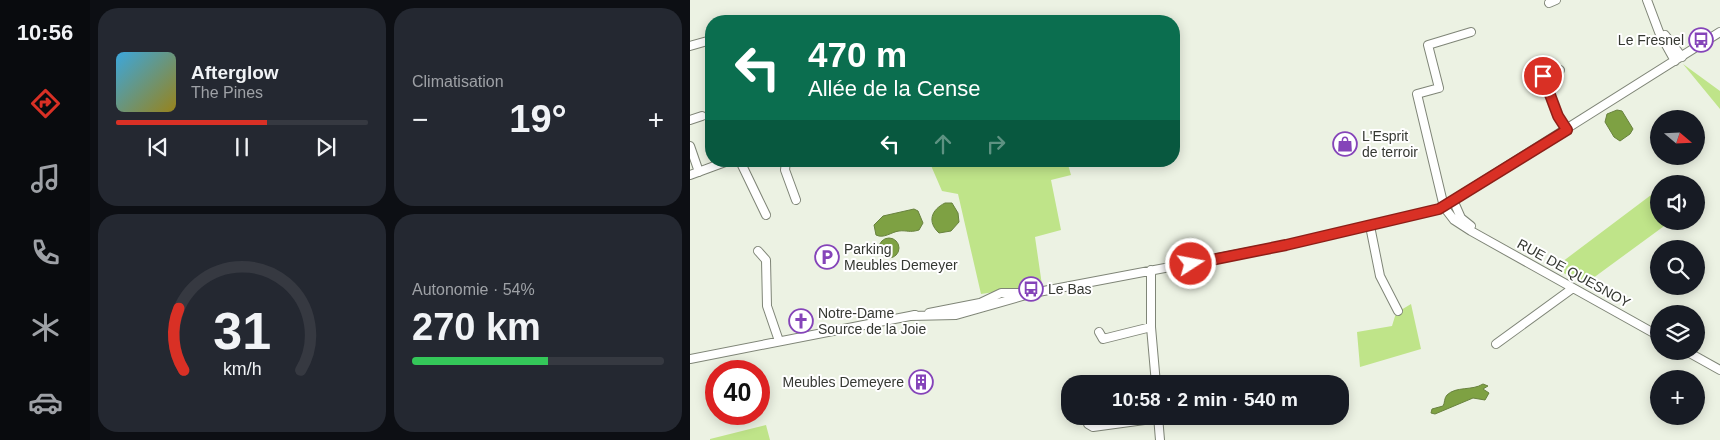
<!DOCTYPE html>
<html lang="fr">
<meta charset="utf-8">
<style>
body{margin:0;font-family:Arial,sans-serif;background:#242831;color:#f1f3f6;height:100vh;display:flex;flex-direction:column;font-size:19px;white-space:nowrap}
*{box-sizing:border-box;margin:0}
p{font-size:16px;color:#9ea1a6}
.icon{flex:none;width:28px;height:28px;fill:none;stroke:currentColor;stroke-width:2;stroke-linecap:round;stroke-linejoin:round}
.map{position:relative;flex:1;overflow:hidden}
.sheet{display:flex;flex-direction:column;gap:8px;padding:8px;background:#0d0f14;width:600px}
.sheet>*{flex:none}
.guide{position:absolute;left:15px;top:15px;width:475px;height:152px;border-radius:20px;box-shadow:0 2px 12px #0003;background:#0b6e4f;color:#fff;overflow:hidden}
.needle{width:32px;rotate:109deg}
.buttons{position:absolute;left:960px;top:110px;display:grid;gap:10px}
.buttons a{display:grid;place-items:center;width:55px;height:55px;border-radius:50%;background:#171b24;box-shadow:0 2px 12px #0003;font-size:25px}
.speed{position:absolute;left:15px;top:360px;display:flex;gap:10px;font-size:25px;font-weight:700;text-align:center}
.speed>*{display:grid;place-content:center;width:65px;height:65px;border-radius:50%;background:#171b24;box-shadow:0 2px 12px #0003;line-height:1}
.speed .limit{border:8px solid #d22;background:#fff;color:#111}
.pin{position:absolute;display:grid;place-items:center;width:42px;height:42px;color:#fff;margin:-21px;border:2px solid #fff;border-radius:50%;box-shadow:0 1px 5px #0007}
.me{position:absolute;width:55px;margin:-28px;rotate:79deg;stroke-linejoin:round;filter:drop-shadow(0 0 4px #0008)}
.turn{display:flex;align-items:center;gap:18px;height:105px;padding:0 20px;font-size:22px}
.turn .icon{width:65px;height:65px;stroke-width:2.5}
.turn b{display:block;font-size:35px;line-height:42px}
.lanes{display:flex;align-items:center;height:48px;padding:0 20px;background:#0003;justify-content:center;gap:25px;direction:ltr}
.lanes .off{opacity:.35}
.big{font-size:38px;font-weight:600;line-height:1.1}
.sheet .tile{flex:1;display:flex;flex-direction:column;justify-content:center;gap:8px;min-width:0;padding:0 18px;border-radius:20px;background:#242831}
.sheet .dial{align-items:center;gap:0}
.dial svg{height:130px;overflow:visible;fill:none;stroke:#363941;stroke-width:7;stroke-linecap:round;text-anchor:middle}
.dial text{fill:#f1f3f6;stroke:none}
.song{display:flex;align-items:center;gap:15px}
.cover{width:60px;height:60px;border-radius:8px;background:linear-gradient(135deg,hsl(200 70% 55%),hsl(50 70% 35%))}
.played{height:5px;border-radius:2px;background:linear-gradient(90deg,#d93025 60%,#363941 60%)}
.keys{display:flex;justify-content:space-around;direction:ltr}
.heat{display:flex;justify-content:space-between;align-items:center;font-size:28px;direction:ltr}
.charge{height:8px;border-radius:4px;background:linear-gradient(90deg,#34c759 54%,#363941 0)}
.sheet .tiles{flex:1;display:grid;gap:8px;grid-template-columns:repeat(2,1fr)}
.trip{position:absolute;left:371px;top:375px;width:288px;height:50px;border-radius:20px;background:#171b24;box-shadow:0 2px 12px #0003;font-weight:600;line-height:50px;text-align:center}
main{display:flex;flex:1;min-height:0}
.dock{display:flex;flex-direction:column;width:90px;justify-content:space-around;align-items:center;background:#090b0e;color:#9ea1a6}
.dock .icon{width:35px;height:35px}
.dock .active{color:#d93025}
.dock b{font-size:22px;color:#f1f3f6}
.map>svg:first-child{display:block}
.green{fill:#bfe489}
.water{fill:#7ea143;stroke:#68823e}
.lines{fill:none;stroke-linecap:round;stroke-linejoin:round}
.minor-casing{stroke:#7f8577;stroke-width:10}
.minor{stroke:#fff;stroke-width:8}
.route-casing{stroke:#8d1f18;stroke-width:12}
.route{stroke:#d93025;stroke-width:9}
.labels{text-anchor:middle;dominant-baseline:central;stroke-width:4;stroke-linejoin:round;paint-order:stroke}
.poi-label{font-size:14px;fill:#353832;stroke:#fff;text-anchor:start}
.street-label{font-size:14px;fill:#353832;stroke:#fff}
</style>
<main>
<nav class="dock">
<b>10:56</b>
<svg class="icon active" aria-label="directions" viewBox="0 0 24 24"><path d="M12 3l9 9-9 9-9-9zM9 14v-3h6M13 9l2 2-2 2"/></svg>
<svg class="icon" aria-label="music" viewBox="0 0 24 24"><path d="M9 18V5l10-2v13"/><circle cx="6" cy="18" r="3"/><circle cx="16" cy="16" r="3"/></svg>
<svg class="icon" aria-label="phone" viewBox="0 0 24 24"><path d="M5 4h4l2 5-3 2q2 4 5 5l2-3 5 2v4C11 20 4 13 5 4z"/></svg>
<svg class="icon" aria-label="climate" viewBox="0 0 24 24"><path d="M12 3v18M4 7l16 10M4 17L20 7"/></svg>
<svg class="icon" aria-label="car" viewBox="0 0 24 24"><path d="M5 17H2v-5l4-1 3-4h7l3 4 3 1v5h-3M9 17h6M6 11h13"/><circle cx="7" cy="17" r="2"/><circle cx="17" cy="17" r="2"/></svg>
</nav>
<section class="sheet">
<div class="tiles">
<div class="tile">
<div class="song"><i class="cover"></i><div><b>Afterglow</b><p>The Pines</p></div></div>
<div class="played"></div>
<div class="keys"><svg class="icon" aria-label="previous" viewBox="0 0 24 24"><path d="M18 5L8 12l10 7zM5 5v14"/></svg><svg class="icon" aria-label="pause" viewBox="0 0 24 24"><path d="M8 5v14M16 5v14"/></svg><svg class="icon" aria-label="next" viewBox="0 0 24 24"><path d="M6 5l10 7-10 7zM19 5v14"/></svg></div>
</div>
<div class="tile"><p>Climatisation</p>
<div class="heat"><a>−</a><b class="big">19°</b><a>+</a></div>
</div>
<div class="tile dial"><svg viewBox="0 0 100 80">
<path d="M14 69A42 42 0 1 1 86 69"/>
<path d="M14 69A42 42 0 0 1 11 31" stroke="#d93025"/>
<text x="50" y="56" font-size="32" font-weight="700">31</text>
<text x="50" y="72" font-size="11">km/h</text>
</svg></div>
<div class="tile"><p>Autonomie · 54%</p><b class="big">270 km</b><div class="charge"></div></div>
</div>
</section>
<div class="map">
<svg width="1030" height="440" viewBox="0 0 1030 440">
<rect width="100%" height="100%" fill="#ecf2e3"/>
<path class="green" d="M993,64L1030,91V109Z
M239,161H377L381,175L361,180L371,230L345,237L352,285L291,294L268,194L252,191Z
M969,189V221H981L895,284L864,268Z
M721,304L731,349L670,367L667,332L702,326L706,313Z
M76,425L80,440H20V439Z"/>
<path class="water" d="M927,110L932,111L943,129L940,134L930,141L924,137L915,122L917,114Z
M255,203H262L268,213L269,222L261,231L249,233C237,222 241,210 255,203Z
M224,209L228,211L233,223L229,230C219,233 217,230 209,231C201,232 194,239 186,235L184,225L193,216Z
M189 248a10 10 0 1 1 20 0a10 10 0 1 1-20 0Z
M793,384L798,386L793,389L799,393L795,400L783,398L745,414L741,413L742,409L753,406C755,403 754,398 757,395C766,386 782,391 793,384Z"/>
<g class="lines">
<g class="minor-casing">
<path id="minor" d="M957,0L969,32L985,61
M859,3L866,0
M781,32L738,45L749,88L727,94L754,207L764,220L781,231L969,336
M975,35L992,57
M0,46L21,40
M870,70L853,76L868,116L877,130
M0,120L12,116
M0,146L9,172
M50,161L76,215
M96,161L95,170L106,200
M0,175L38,161
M764,202L771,218L781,226
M680,226L690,276L708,311
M68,251L76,260L77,306L89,341
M461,270V327L466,384
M239,313L290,303L311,293H331
M220,316L266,315L343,293L596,245L749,209L1030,32
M409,332L413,339L461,327
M806,344L883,288
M996,351L1030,370
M0,359L225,315
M396,416L398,424L403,427L469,418
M468,416L470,440"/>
</g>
<use href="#minor" class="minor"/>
</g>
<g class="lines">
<g class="route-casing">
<path id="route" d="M501,264L596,245L749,209L877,130L868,116L853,76"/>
</g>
<use href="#route" class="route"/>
</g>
<defs>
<g id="bus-ring" transform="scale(1.25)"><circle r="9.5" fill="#fff" stroke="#8544b9" stroke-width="1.5"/><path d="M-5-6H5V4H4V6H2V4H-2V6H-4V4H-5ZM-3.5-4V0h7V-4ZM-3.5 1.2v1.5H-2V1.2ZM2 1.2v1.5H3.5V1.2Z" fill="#8544b9"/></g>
<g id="shop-ring" transform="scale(1.25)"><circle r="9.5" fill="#fff" stroke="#8544b9" stroke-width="1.5"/><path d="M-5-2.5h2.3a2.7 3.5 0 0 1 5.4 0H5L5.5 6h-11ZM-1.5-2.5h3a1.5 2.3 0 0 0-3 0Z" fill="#8544b9"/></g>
<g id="parking-ring" transform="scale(1.25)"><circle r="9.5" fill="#fff" stroke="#8544b9" stroke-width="1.5"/><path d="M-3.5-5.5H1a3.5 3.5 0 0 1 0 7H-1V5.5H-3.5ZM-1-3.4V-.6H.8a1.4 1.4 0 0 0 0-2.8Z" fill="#8544b9"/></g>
<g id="church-ring" transform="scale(1.25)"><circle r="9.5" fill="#fff" stroke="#8544b9" stroke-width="1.5"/><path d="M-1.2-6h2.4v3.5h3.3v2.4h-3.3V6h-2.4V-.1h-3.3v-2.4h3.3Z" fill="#8544b9"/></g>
<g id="building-ring" transform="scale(1.25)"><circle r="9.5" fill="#fff" stroke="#8544b9" stroke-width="1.5"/><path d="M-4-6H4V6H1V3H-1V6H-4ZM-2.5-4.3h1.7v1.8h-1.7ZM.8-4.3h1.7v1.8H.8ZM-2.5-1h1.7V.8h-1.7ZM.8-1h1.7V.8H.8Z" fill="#8544b9"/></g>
</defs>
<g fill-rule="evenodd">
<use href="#bus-ring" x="1011" y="40"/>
<use href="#shop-ring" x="655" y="144"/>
<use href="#parking-ring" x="137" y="257"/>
<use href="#bus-ring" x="341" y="289"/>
<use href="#church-ring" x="111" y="321"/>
<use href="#building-ring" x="231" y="382"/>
</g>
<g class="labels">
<g class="poi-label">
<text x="994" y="40" text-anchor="end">Le Fresnel</text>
<text x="672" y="136">L'Esprit<tspan x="672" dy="16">de terroir</tspan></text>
<text x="154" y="249">Parking<tspan x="154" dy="16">Meubles Demeyer</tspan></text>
<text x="358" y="289">Le Bas</text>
<text x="128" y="313">Notre-Dame<tspan x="128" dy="16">Source de la Joie</tspan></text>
<text x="214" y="382" text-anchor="end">Meubles Demeyere</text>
</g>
<g class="street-label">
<text transform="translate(884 273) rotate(29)">RUE DE QUESNOY</text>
</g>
</g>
</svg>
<div class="buttons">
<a><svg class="needle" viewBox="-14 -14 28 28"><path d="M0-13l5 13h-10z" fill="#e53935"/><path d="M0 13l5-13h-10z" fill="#9ea1a6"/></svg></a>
<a><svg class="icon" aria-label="sound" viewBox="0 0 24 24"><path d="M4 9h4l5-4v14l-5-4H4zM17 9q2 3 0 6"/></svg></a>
<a><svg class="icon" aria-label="search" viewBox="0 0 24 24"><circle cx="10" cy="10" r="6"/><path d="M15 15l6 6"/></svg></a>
<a><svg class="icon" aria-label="layers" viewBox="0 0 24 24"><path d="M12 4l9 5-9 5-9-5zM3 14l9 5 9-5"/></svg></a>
<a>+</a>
</div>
<div class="speed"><div class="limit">40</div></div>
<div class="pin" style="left:853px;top:76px;background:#d93025"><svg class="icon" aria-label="arrive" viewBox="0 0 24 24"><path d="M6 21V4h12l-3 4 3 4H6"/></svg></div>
<svg class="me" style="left:501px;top:264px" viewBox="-20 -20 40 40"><circle r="17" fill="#d93025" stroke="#fff" stroke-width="3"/><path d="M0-11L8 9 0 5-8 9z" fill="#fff"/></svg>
<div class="trip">10:58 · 2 min · 540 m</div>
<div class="guide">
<div class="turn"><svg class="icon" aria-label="left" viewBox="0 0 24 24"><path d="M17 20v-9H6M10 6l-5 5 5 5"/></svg><div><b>470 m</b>Allée de la Cense</div></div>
<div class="lanes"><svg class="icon" aria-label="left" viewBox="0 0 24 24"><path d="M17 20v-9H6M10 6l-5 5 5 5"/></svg><svg class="icon off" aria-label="ahead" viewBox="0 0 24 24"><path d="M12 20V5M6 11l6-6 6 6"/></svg><svg class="icon off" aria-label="right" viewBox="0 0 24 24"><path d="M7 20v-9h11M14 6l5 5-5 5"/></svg></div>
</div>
</div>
</main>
